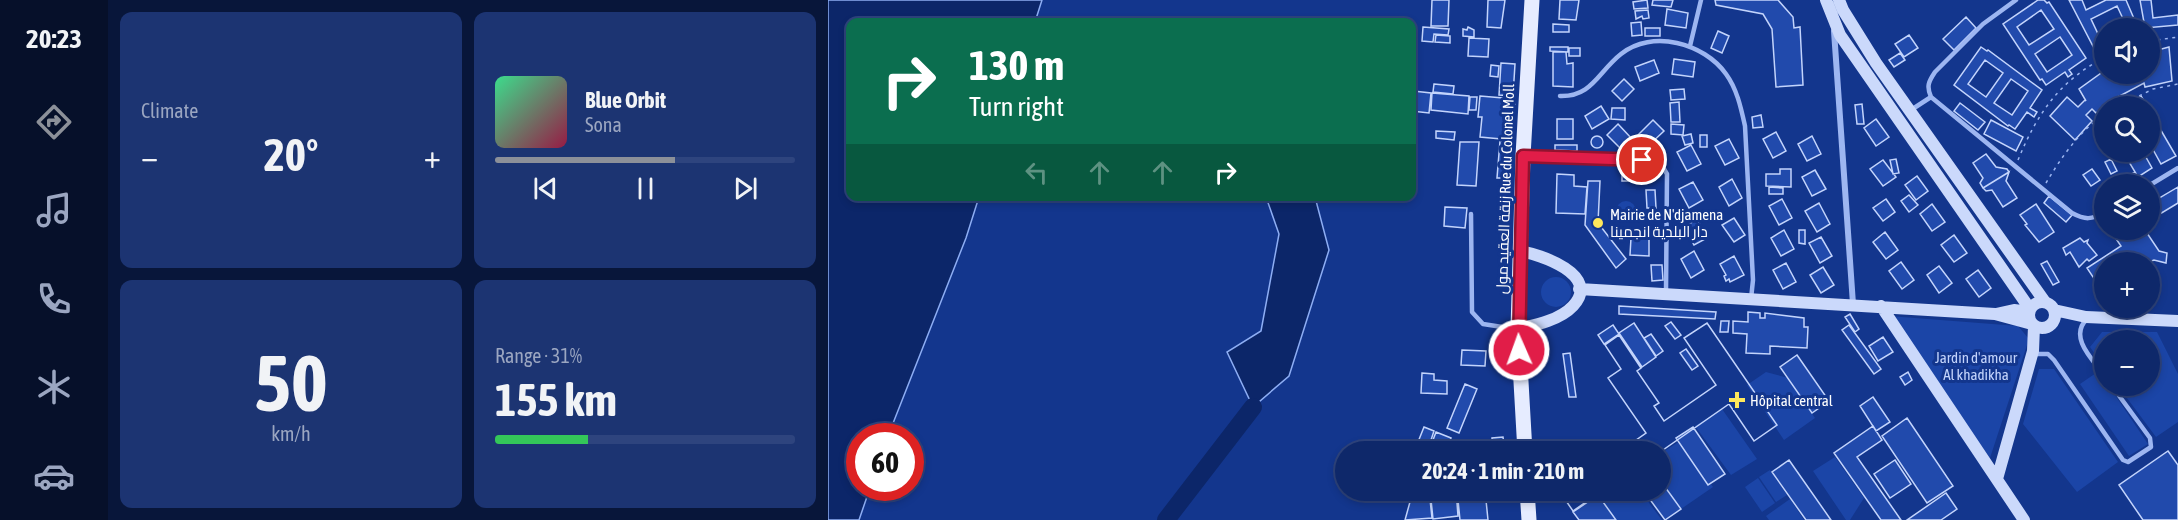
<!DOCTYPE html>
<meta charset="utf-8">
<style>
body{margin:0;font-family:"Asap Condensed",Cairo,sans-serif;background:#1c3472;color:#f1f3f6;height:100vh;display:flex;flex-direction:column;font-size:22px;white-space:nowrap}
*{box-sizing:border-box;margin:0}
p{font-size:20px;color:#9ba6c1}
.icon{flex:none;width:33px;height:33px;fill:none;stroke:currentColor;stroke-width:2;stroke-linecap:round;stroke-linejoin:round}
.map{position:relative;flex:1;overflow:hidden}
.sheet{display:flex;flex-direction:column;gap:12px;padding:12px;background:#08163a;width:720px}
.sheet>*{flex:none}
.banner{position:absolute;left:18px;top:18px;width:570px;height:183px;border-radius:12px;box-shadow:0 3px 9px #0003,0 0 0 2px #2e447e;background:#0b6e4f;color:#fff;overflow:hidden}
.tools{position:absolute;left:1266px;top:18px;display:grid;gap:12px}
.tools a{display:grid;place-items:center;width:66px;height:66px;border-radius:50%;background:#0e286a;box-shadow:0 3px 9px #0003,0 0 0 2px #2e447e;font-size:30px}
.speed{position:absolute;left:18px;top:423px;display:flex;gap:12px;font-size:30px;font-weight:700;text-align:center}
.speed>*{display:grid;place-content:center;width:78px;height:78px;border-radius:50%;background:#0e286a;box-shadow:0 3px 9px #0003,0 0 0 2px #2e447e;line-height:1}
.speed .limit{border:9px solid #d22;background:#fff;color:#111}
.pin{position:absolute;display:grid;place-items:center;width:51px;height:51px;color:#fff;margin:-26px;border:3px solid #fff;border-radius:50%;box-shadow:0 2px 6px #0007}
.me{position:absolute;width:66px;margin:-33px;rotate:358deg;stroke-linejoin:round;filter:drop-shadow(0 0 4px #0008)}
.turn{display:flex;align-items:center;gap:21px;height:126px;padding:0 24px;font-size:27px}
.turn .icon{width:78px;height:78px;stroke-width:2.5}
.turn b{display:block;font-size:42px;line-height:51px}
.lanes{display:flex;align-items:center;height:57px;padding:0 24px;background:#0003;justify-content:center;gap:30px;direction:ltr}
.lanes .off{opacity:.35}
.big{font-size:45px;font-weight:700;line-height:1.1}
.sheet .card{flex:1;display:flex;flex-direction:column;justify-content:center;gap:9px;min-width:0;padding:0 21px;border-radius:12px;background:#1c3472}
.sheet .dial{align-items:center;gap:0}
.dial b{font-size:78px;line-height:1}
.song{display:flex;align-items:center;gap:18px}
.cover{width:72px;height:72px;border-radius:9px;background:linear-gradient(135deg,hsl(150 70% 55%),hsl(340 70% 35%))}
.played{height:6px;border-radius:3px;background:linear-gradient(90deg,#8c9099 60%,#2e447e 60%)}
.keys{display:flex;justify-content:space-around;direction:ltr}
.heat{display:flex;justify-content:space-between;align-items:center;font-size:33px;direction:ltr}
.charge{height:9px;border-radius:4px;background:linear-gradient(90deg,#34c759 31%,#2e447e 0)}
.sheet .tiles{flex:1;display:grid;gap:12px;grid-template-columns:repeat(2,1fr)}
.trip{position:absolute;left:507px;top:441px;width:336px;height:60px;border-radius:30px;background:#0e286a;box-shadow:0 3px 9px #0003,0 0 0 2px #2e447e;font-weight:700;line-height:60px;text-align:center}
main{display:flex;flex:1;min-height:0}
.dock{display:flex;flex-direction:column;width:108px;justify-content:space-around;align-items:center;background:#06102a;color:#9ba6c1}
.dock .icon{width:42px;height:42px}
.dock .on{color:#8c9099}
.dock b{font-size:27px;color:#f1f3f6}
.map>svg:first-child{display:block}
.green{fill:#1b45a7}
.water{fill:#0c2669;stroke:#8eaef4;stroke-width:1.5}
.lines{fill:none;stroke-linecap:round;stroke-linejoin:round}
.river{stroke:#0c2669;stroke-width:18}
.building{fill:#214aac;stroke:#c3d4fc;stroke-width:1.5;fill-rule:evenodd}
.path{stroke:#9db6f1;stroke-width:1.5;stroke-dasharray:3 4.5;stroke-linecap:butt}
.lane{stroke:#9db6f1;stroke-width:4.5}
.street{stroke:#9db6f1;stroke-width:6}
.secondary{stroke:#cbd9fb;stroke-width:12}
.primary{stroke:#e6ecff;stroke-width:15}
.route-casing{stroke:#92132f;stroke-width:15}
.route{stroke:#e11d48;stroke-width:10}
.poi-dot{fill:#ffe85c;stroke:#13368d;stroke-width:2}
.labels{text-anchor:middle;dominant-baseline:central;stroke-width:6;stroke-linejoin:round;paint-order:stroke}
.street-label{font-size:15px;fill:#fff;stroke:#13368d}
.poi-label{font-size:15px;fill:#fff;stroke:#13368d;text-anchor:start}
.park-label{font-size:15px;fill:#c3d4fc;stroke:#13368d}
</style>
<main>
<nav class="dock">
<b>20:23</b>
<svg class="icon on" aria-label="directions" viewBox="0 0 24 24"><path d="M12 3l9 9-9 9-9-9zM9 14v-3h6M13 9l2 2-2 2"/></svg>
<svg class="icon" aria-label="music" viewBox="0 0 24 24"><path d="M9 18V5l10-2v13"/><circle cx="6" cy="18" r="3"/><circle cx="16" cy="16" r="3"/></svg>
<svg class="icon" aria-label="phone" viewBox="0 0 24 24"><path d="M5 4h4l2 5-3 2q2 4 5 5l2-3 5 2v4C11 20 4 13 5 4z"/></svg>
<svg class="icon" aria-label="climate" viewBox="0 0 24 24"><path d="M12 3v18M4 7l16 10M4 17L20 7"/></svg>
<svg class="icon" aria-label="car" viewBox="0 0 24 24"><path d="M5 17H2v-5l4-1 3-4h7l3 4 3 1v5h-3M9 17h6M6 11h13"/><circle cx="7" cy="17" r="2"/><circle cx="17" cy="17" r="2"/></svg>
</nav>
<section class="sheet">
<div class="tiles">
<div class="card"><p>Climate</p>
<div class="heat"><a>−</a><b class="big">20°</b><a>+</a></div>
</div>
<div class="card">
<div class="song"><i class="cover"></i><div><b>Blue Orbit</b><p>Sona</p></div></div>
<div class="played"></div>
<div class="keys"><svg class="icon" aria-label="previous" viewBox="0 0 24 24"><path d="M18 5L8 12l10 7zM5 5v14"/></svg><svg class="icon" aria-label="pause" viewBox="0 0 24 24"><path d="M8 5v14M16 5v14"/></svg><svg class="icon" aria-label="next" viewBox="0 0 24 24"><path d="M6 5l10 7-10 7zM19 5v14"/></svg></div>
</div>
<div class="card dial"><b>50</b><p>km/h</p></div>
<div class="card"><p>Range · 31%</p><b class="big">155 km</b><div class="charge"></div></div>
</div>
</section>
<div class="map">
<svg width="1350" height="520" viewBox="0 0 1350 520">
<rect width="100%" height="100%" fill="#13368d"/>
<path class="green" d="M788 211a10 10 0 1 1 20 0a10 10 0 1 1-20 0Z
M713 292a15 15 0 1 1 30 0a15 15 0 1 1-30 0Z
M1061,316L1190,326L1201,339L1162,458Z
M1274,332H1329L1350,374V422L1328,437L1290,386H1322V340H1276V367L1262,347Z
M1211,369H1226L1290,462L1249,492L1195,424Z
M1271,371L1276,379V386H1281L1320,444L1301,456L1252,384Z
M938,372L960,378L987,418L956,440L919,385Z
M894,409L929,459L903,475L867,426Z
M852,441L885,487L853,509L833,479L832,454Z
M1007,457L1036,498L1022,520H1018L985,471Z
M942,470L959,495L948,502L931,477Z
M930,478L947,503L934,512L917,487Z
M777,491H812L834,520H787L770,495Z
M962,499L976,520H941L938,516Z"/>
<path class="water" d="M0,0H214L207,22H22V196L151,197L138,238L60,436H32V488H42L31,520H0Z
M438,197H487L501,250L461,376L425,407L399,352L433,331L451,234Z"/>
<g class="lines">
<path class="river" d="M338,520L425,407"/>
</g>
<path class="building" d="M604,0H621L620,26H603Z
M660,0H677L673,28L659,27Z
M732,0H751L748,20L731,19Z
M819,0L820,8L806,9L805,2Z
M825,0H845L843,7L824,5Z
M887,0H950L965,17L966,28L972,27L975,85L948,87L944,29L935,14L888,5Z
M1210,0H1216L1219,3L1221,2L1258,58L1241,70L1244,74L1240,77L1237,72L1218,85L1214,79L1212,80L1175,24ZM1213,10L1226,29L1201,45L1189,27ZM1232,37L1244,55L1219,72L1207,54Z
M1241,0H1254L1258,10L1278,0H1298L1310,28H1291L1298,25L1289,6L1263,19L1272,38L1276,35V48L1268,52Z
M1312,0H1323L1325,18L1350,15V25L1317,28Z
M839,9L860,13L858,28L837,25Z
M820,10L821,18L815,19L814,16L808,19L807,11Z
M1138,17L1148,28L1126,50L1115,39Z
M813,22L814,35L804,36L803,23Z
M725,24L741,25V32H725Z
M595,27L621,29L620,35L606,34L605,42L594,41Z
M640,27L646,30V37L635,36V29L639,30Z
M817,28H832V36H817Z
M890,31L901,36L894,53L883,48Z
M608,35L622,36V43L607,42Z
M1081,35L1090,48L1076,57L1067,44Z
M641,38L661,39L660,57L640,56Z
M722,47H740V52L722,51Z
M1153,47L1159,51L1160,50L1214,90L1202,108L1209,112L1206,117L1199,112L1187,129L1181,125L1180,126L1126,85ZM1157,60L1175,73L1158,97L1140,84ZM1183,79L1200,91L1184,115L1166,103Z
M1341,47L1344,81L1317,87L1316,83L1288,98L1268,113L1264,109L1258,115L1264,121L1247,140L1222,116L1239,97L1250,107L1257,100L1258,101L1251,89L1276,71V74H1322V52Z
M741,48H752V56H741Z
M725,52H738L739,64L745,63V87L725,86Z
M1072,53L1077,60L1066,67L1061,60Z
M846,59L867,62L865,77L844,74Z
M826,60L831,73L812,81L807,67Z
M673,63L687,64L685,96L671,95Z
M663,65L671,66L670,77L662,76Z
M796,79L806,89L794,101L784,91Z
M606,84L626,86L625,94L605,92Z
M856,89L857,99L843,100L842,90Z
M585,91L603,93L601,113L584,111Z
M604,93L641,96L640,114L603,110Z
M652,96L687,99L684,140L652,137L654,117H650Z
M1313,96L1319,106H1300L1299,105Z
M642,97H649L648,110H641Z
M851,102L852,122H843L842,103Z
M1132,103L1157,122L1150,130L1126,111Z
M1034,104L1036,124H1029L1027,105Z
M773,106L781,119L764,129L757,116Z
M784,108H797V120L783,119Z
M1322,111L1331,127L1322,132Z
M933,115L935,127L925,128L924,117Z
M729,119H745V139H729Z
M1048,119L1061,137L1048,146L1036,128Z
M825,120L836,131L820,146L810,135Z
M1163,120L1195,137L1188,151L1156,134Z
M790,124L805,140L794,150L779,135Z
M843,124L856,125L855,135L843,134Z
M1331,127L1348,156L1333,164L1322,144V132Z
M608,131L627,132L626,140L608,138Z
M948,132L958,151L945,158L935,139Z
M863,134L865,143L857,145L854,136Z
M872,135H879V147H872Z
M763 142a6 6 0 1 1 12 0a6 6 0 1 1-12 0Z
M984,136L993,154L979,161L970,144Z
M901,139L911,158L897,165L887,146Z
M672,141L681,142L678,178H669Z
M632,142H651L648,186L629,185Z
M727,145H749V151L727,150Z
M863,145L873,164L859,171L849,152Z
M1295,152H1315L1324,168L1310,177Z
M1158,154L1168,167L1179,169L1181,172L1155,188L1152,183L1155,178L1145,163Z
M1068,159L1071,173L1065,174L1062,160Z
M1283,159L1289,171L1283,174L1277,162Z
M1055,160L1068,177L1055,186L1042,169Z
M952,169H963V187L938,186V174H952Z
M1264,169L1272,180L1263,186L1255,175Z
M987,170L998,189L984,196L974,177Z
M1181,172L1178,181L1189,198L1175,207L1164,190L1158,191L1155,188Z
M1307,172L1312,183L1286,184Z
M729,174L746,175V186L759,187L757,214L728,213Z
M794,174H817V181H794Z
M1089,176L1100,191L1088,200L1077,185Z
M904,179L914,198L901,206L891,187Z
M760,181H772L770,223L798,259L788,268L757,225Z
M865,182L875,200L861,208L851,189Z
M941,187L955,188V194H941Z
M1350,187V203L1322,220V200L1323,203Z
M818,190H827L828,208H819Z
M1081,195L1090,205L1081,212L1073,201Z
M1221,196L1244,215L1238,222L1216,203Z
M954,199L964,218L951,225L941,206Z
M1058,199L1067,212L1055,221L1045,208Z
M991,203L1002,224L989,232L977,211Z
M1104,204L1117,222L1104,231L1092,214Z
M1208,204L1226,232L1211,242L1197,225L1199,224L1192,215Z
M617,207L639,208L637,228L616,226Z
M906,218L917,235L906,242L894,225Z
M869,219L879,238L866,245L856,227Z
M956,230L966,249L953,256L943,238Z
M971,230H977V244L971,243Z
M1282,230H1317L1331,251L1339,253L1338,263L1326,260L1321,262H1276V283L1271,286L1259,268L1293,246Z
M1057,232L1070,250L1058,259L1045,242Z
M1126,235L1139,253L1126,262L1113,245Z
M993,237L1004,256L992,263L981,243Z
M803,238H821V256L802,255Z
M1252,238L1256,242L1260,240L1259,243L1269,255L1261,261L1259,259L1251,267L1242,252L1238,255L1235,248Z
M866,251L876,270L863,278L853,259Z
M906,256L916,275L902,282L901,279L898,281L896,276L898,275L892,264Z
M1219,261L1231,282L1225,285L1213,264Z
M1073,262L1086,280L1074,289L1061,271Z
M958,263L968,282L955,289L945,270Z
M823,265H834L835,280L824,281Z
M1111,266L1124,283L1111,293L1099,275Z
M995,267L1006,285L993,293L982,275Z
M1150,270L1163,288L1151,297L1138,279Z
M791,306L888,312L887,319L791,314Z
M920,312L932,313V318H937V313L976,318V327H980L979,348L942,346V354L918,353L919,334L905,333V321L920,322Z
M1022,314L1031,329L1027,332L1017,317Z
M893,321H901L900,332H892Z
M843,322L853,335L847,339L837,326Z
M806,323L828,357L814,367L791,333Z
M879,323L949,425L926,441L901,404L832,452H791L818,433L780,378L793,369L777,345L791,335L813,368L809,371L831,403L826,406L836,421L888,385L856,338Z
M879,323L949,425L926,441L901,404L832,452H791L818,433L780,378L793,369L777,345L791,335L813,368L809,371L831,403L826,406L836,421L888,385L856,338Z
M785,325L791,334L776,344L770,335Z
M1021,325L1053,369L1046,374L1014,330Z
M823,334L835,351L828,356L816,338Z
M1055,337L1065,352L1050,361L1041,346Z
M858,349L870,366L864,370L852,353Z
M634,350L658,351L657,366L633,365Z
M742,353L748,397H741L735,354Z
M969,355L1001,401L984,413L952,367Z
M1080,372L1084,380L1077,385L1072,377Z
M594,373L606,374V380L619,381V394L593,393Z
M637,384L649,389L631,433L619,428Z
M1045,397L1062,422L1048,431L1032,406Z
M1079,418L1125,486L1099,503L1054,436Z
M1045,426L1054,440L1029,457L1073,520H1053L1006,453Z
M596,427L606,431L601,446L590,442Z
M865,427L897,474L880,485L848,438Z
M608,432L623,438L618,452L602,448Z
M675,437L677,452H665L664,438Z
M750,444L751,451L729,452V447Z
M1340,451L1350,465V520H1315L1291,485Z
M961,460L1003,520H978L944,472Z
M1067,460L1083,484L1062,498L1046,474Z
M832,480L853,509L837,520L815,490H832Z
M601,490L604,518L577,520L585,491Z
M602,490H628L630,516L605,519Z
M629,490H657L660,520H632Z
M734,490H775L745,511L732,492Z
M734,490H775L745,511L732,492Z
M1118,493L1129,509L1113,520H1079Z
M770,495L788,520H751L745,512Z"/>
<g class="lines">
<path class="path" d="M1322,41L1350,37
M1291,106L1325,89L1350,84
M1190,160C1209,114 1231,81 1276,58
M1218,183C1233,158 1251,131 1276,115"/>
<path class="lane" d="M1188,0L1155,24L1107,72C1101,81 1098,86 1103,97L1244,213C1257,220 1264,220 1276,212
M862,46L873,0
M732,96C764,97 770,72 793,54C824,29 876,43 898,74C909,89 913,108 917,126L925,280L923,299
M1083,110L1103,97
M698,156L814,160L833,164L839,174L838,292
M1322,185L1350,168
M643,214L644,312L655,324L687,329
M1259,319C1240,337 1265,360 1276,375
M1206,354H1220L1226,360L1295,460L1300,462L1323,447L1322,438L1284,386"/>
<path class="street" d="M1006,31L1025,304"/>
<path class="secondary" d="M998,0L1012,35L1202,309
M1011,0L1015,10L1048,63L1217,302
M751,289L1167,314L1204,324
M1201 315a13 13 0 1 1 26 0a13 13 0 1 1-26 0Z
M1053,306L1196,520
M1226,310L1258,317L1350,321
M1168,314L1186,310L1201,312
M690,329C708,325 732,320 745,306C774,275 712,254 691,251
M1169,479L1205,351L1206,326"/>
<path class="primary" d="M697,452L690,329L695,156L704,0
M699,490L701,520"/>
</g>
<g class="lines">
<g class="route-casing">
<path id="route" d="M691,350L695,156L814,160"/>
</g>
<use href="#route" class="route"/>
</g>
<g class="poi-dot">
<circle cx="770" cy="223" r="6"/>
<path d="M906 391h6v6h6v6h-6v6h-6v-6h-6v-6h6z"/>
</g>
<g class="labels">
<g class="street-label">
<text transform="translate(677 189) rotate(-88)">زنقة العقيد مول Rue du Colonel Moll</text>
</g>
<g class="poi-label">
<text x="782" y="214">Mairie de N'djamena<tspan x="782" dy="17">دار البلدية انجمينا</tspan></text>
<text x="922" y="400">Hôpital central</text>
</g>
<g class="park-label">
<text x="1148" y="357">Jardin d'amour<tspan x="1148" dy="17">Al khadikha</tspan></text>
</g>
</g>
</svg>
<div class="tools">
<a><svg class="icon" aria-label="sound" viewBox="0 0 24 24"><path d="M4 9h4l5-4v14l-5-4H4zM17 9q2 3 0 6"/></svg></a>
<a><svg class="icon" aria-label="search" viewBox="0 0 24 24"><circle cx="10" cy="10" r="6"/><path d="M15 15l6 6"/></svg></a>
<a><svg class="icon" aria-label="layers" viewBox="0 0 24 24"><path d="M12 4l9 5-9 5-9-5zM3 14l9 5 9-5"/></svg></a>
<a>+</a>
<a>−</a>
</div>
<div class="speed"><div class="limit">60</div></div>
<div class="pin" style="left:814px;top:160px;background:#d93025"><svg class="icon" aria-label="arrive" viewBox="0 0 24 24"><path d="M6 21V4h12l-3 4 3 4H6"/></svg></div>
<svg class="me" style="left:691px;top:350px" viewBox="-20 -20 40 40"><circle r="17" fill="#e11d48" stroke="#fff" stroke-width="3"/><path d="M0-11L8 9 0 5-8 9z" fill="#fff"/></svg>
<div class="trip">20:24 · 1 min · 210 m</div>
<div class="banner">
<div class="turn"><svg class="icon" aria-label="right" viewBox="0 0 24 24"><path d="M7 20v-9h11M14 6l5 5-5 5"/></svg><div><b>130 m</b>Turn right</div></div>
<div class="lanes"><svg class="icon off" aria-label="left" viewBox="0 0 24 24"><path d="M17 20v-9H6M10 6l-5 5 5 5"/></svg><svg class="icon off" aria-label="ahead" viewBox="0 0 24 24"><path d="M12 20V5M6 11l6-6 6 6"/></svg><svg class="icon off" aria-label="ahead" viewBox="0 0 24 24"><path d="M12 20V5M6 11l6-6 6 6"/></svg><svg class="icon" aria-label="right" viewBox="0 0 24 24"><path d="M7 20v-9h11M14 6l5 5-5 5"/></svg></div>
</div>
</div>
</main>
